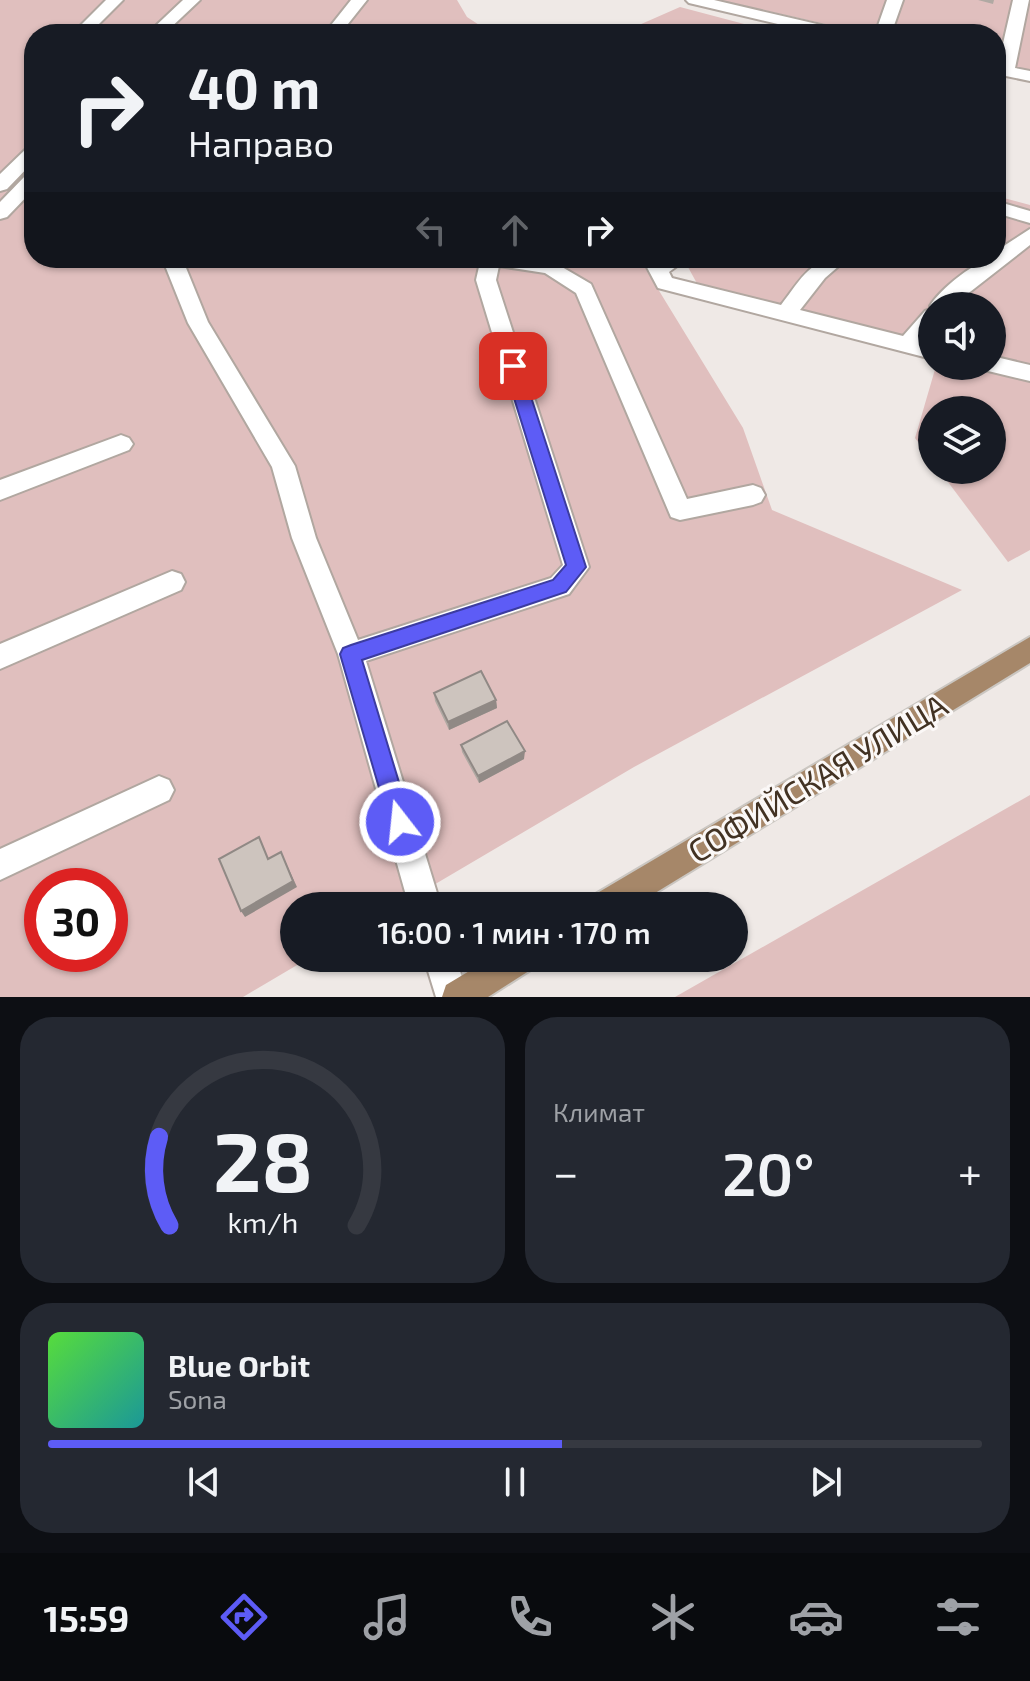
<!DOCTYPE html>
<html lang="ru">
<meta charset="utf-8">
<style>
body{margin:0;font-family:"Exo 2",sans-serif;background:#242831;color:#f1f3f6;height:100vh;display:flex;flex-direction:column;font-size:30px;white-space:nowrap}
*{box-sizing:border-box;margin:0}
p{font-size:26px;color:#9ea1a6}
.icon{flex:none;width:44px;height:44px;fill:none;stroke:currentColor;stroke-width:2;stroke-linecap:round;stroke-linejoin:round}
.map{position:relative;height:997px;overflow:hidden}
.sheet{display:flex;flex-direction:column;gap:20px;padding:20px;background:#0d0f14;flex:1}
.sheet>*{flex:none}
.banner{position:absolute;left:24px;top:24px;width:982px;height:244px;border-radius:32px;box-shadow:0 2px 6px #0004;background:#171b24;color:#f1f3f6;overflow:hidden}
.buttons{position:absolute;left:918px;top:292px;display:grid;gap:16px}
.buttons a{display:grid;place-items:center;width:88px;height:88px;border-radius:50%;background:#171b24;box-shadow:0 2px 6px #0004;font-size:40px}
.speed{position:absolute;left:24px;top:868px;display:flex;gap:16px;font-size:40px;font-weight:700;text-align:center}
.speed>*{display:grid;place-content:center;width:104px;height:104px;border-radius:50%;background:#171b24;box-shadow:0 2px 6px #0004;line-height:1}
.speed .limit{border:12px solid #d22;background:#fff;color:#111}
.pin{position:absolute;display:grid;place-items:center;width:68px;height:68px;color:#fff;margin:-34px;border-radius:16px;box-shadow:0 4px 12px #0006}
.me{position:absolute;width:88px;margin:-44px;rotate:344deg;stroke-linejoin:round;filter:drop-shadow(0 0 6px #0008)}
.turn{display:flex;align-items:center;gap:28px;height:168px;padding:0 32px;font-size:36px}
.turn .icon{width:104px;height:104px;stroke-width:2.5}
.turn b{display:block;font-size:56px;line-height:68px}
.lanes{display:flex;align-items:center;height:76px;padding:0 32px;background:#0003;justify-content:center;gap:40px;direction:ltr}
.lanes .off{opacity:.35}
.big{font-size:60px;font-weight:600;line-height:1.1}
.sheet .widget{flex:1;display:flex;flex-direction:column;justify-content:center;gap:12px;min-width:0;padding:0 28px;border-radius:32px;background:#242831}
.sheet .dial{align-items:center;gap:0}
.dial svg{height:208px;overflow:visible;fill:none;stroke:#363941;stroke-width:7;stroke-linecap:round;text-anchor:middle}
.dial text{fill:#f1f3f6;stroke:none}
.song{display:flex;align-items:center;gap:24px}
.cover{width:96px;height:96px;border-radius:12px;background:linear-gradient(135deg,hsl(110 70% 55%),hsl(180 70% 35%))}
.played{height:8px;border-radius:4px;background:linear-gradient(90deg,#5d5cf6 55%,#363941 55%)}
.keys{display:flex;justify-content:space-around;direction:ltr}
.heat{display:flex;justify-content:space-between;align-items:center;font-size:44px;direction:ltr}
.sheet .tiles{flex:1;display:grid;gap:20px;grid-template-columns:1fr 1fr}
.widget:last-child{grid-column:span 2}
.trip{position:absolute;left:280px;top:892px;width:468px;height:80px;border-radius:40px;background:#171b24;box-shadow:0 2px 6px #0004;font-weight:600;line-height:80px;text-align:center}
.menu{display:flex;height:128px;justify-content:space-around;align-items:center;background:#090b0e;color:#9ea1a6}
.menu .icon{width:56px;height:56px}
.menu .current{color:#5d5cf6}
.menu b{font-size:36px;color:#f1f3f6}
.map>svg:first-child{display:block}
.green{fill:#e0bfbe;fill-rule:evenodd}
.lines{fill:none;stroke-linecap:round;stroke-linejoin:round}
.minor-casing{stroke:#b1a7a0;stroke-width:4}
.major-casing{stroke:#cac6c1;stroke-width:4}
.minor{fill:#fff;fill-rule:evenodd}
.major{fill:#a68769;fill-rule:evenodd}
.wall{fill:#b0a9a3}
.shaded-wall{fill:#908985}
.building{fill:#cdc4be;stroke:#908985;stroke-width:2}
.route{fill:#5d5cf6;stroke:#3c3ca0;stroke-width:2}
.labels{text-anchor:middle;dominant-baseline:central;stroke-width:6;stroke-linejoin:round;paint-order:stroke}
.near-street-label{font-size:32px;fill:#423223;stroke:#fbf8f7}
</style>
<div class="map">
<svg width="1030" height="997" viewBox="0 0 1030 997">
<rect width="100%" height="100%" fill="#efe9e6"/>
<path class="green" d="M0,0H457L467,17L493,34H34V258H639L743,428L772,510L962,590L634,767L398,906H294V958H309L243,997H0ZM42,886H110V954H42Z
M719,0H1030V70L996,63V34H870Z
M680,7L782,34H643L639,25Z
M996,196L1030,205V550L1008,562L939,470H992V410H932V460L915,438L936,366H992V306H932V360L705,298L683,258H996Z
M1030,795V997H675Z"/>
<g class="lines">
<g class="minor-casing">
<path id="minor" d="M106,0H123L89,34H72Z
M183,0H200L164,34H147Z
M351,0H367L340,34H324Z
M686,0H714L847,31L849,34H820L689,3Z
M887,0H903L891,34H875Z
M1013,0H1029L1015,68L1030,71V81L996,74Z
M34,146V161L7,189L0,191V174L28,147Z
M34,172V189L7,217L0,219V202L27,174Z
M996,201L1030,211V223L996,213Z
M1030,229V245L952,306H932V330L923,341L932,343V359L658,288L642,258H688L669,272L672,278L781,305C803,277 809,258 848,258L825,278L800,310L903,336L925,311L931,309L930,306C939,290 978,258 996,258V251Z
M162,258H182L208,322L295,466L316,538L358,640L551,578L563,565L476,280L481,258L550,260L591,284L687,499L753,485L761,488L765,495L761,502L753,505L680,520L671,517L576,293L545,273L499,266L496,280L589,567L569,594L366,661L441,906H409L338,654L292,538L272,467L188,323Z
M992,356L1030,365V381L984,370L982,366H992Z
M121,435L129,438L133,444L129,450L0,500V480Z
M172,571L181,574L185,582L181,590L0,669V644Z
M159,776L169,780L174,790L169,800L0,880V849Z
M424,958H456L468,997H436Z"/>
</g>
<g class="major-casing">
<path id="major" d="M1030,637V663L634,906H589L594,895Z
M491,958H537L532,969L488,997H442L446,985Z"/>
</g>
<use href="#minor" class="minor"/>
<use href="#major" class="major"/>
</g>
<path class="wall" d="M978,0H994L993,4Z
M434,693L496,700L497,708L449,730L435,701Z
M461,745L524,759L479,783L462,752Z"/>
<path class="shaded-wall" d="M496,700L497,708L449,730L448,722Z
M525,751L524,759L479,783L478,776Z
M281,852L297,887L245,917L241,911Z"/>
<path class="building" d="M481,671L496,700L448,722L434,693Z
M507,721L525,751L478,776L461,745Z
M259,837L268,859L281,852L293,881L241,911L219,859Z"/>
<path class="route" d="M513,360L521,366L586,567L566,592L362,660L411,822L408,830L400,833L392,830L389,822L340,654L343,648L351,645L553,580L566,565L504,366Z"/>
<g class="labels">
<g class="near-street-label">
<text transform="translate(817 777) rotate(-31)">СОФИЙСКАЯ УЛИЦА</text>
</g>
</g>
</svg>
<div class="buttons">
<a><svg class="icon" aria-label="sound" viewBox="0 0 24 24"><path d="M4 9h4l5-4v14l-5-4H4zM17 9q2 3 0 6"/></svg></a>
<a><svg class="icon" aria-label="layers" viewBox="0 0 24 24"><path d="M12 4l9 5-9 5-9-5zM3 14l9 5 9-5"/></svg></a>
</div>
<div class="speed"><div class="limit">30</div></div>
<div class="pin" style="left:513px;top:366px;background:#d93025"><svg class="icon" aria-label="arrive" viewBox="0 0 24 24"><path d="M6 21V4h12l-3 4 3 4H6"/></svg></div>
<svg class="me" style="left:400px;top:822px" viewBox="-20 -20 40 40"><circle r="17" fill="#5d5cf6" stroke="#fff" stroke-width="3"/><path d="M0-11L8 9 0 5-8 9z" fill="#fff"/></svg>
<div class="trip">16:00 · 1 мин · 170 m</div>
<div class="banner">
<div class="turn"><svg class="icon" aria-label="right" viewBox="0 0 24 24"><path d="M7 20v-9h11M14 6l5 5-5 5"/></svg><div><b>40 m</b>Направо</div></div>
<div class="lanes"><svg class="icon off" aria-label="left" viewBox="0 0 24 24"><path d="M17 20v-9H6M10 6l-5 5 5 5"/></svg><svg class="icon off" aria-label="ahead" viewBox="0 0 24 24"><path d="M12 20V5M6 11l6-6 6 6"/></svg><svg class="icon" aria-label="right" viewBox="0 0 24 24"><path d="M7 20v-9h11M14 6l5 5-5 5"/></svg></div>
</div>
</div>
<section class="sheet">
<div class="tiles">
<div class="widget dial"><svg viewBox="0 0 100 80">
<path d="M14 69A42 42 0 1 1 86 69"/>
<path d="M14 69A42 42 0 0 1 10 35" stroke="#5d5cf6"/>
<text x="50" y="56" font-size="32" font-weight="700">28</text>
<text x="50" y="72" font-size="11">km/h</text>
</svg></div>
<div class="widget"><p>Климат</p>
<div class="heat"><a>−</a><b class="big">20°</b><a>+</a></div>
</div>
<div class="widget">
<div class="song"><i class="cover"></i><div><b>Blue Orbit</b><p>Sona</p></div></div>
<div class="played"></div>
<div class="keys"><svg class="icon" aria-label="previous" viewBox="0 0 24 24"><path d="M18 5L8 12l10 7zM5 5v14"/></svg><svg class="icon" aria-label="pause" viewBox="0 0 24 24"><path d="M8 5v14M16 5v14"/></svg><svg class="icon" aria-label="next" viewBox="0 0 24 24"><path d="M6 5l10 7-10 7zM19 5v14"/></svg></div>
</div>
</div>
</section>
<nav class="menu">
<b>15:59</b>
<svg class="icon current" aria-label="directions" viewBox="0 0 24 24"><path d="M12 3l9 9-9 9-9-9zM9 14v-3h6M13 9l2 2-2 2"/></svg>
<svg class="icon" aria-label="music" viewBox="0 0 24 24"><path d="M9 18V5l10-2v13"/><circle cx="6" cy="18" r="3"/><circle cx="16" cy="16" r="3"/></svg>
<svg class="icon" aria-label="phone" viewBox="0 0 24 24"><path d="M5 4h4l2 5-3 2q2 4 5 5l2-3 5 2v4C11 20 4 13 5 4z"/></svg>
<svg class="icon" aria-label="climate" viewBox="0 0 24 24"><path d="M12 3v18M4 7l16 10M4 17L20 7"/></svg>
<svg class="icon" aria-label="car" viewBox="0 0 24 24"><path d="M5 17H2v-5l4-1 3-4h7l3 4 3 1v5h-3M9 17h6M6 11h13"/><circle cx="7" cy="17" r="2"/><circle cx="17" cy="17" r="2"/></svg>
<svg class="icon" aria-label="filters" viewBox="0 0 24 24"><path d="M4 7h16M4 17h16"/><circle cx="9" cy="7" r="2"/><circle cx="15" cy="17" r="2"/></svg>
</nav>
